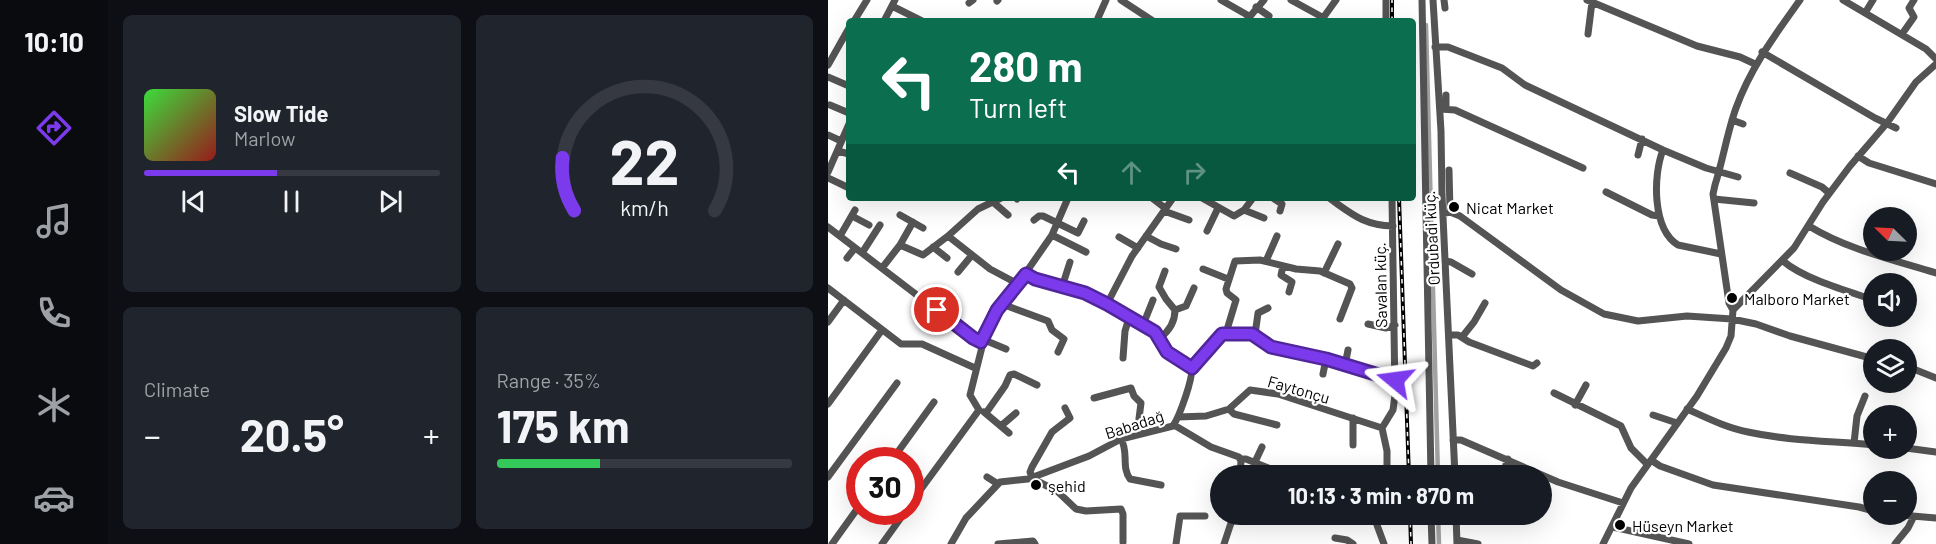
<!DOCTYPE html>
<meta charset="utf-8">
<style>
body{margin:0;font-family:Barlow,sans-serif;background:#20242c;color:#f1f3f6;height:100vh;display:flex;flex-direction:column;font-size:22px;white-space:nowrap}
*{box-sizing:border-box;margin:0}
p{font-size:20px;color:#9ea1a6}
.icon{flex:none;width:33px;height:33px;fill:none;stroke:currentColor;stroke-width:2;stroke-linecap:round;stroke-linejoin:round}
.map{position:relative;flex:1;overflow:hidden}
.side{display:flex;flex-direction:column;gap:15px;padding:15px;background:#0d0f14;width:720px}
.side>*{flex:none}
.banner{position:absolute;left:18px;top:18px;width:570px;height:183px;border-radius:6px;box-shadow:0 6px 24px #0002;background:#0b6e4f;color:#fff;overflow:hidden}
.needle{width:39px;rotate:294deg}
.fabs{position:absolute;left:1035px;top:207px;display:grid;gap:12px}
.fabs a{display:grid;place-items:center;width:54px;height:54px;border-radius:50%;background:#171b24;box-shadow:0 6px 24px #0002;font-size:30px}
.speed{position:absolute;left:18px;top:447px;display:flex;gap:12px;font-size:30px;font-weight:700;text-align:center}
.speed>*{display:grid;place-content:center;width:78px;height:78px;border-radius:50%;background:#171b24;box-shadow:0 6px 24px #0002;line-height:1}
.speed .limit{border:9px solid #d22;background:#fff;color:#111}
.pin{position:absolute;display:grid;place-items:center;width:51px;height:51px;color:#fff;margin:-26px;border:3px solid #fff;border-radius:50%;box-shadow:0 2px 6px #0007}
.me{position:absolute;width:66px;margin:-33px;rotate:286deg;stroke-linejoin:round;filter:drop-shadow(0 0 4px #0008)}
.turn{display:flex;align-items:center;gap:21px;height:126px;padding:0 24px;font-size:27px}
.turn .icon{width:78px;height:78px;stroke-width:2.5}
.turn b{display:block;font-size:42px;line-height:51px}
.lanes{display:flex;align-items:center;height:57px;padding:0 24px;background:#0003;justify-content:center;gap:30px;direction:ltr}
.lanes .off{opacity:.35}
.big{font-size:45px;font-weight:700;line-height:1.1}
.side .widget{flex:1;display:flex;flex-direction:column;justify-content:center;gap:9px;min-width:0;padding:0 21px;border-radius:9px;background:#20242c}
.side .dial{align-items:center;gap:0}
.dial svg{height:156px;overflow:visible;fill:none;stroke:#363941;stroke-width:7;stroke-linecap:round;text-anchor:middle}
.dial text{fill:#f1f3f6;stroke:none}
.song{display:flex;align-items:center;gap:18px}
.cover{width:72px;height:72px;border-radius:9px;background:linear-gradient(135deg,hsl(120 70% 55%),hsl(0 70% 35%))}
.played{height:6px;border-radius:3px;background:linear-gradient(90deg,#7c3aed 45%,#363941 45%)}
.keys{display:flex;justify-content:space-around;direction:ltr}
.heat{display:flex;justify-content:space-between;align-items:center;font-size:33px;direction:ltr}
.charge{height:9px;border-radius:4px;background:linear-gradient(90deg,#34c759 35%,#363941 0)}
.side .tiles{flex:1;display:grid;gap:15px;grid-template-columns:repeat(2,1fr)}
.trip{position:absolute;left:382px;top:465px;width:342px;height:60px;border-radius:30px;background:#171b24;box-shadow:0 6px 24px #0002;font-weight:700;line-height:60px;text-align:center}
main{display:flex;flex:1;min-height:0}
.tabs{display:flex;flex-direction:column;width:108px;justify-content:space-around;align-items:center;background:#090b0e;color:#9ea1a6}
.tabs .icon{width:42px;height:42px}
.tabs .selected{color:#7c3aed}
.tabs b{font-size:27px;color:#f1f3f6}
.map>svg:first-child{display:block}
.lines{fill:none;stroke-linecap:round;stroke-linejoin:round}
.canal{stroke:#a2a2a2;stroke-width:4.5}
.minor{stroke:#545454;stroke-width:7}
.rail-casing{stroke:#000;stroke-width:4}
.rail{stroke:#fff;stroke-width:1.5;stroke-dasharray:4.5;stroke-linecap:butt}
.route-casing{stroke:#51269a;stroke-width:15}
.route{stroke:#7c3aed;stroke-width:10}
.poi-dot{fill:#000;stroke:#fff;stroke-width:2}
.labels{text-anchor:middle;dominant-baseline:central;stroke-width:4.5;stroke-linejoin:round;paint-order:stroke}
.poi-label{font-size:16px;fill:#000;stroke:#fff;text-anchor:start}
.street-label{font-size:16px;fill:#000;stroke:#fff}
</style>
<main>
<nav class="tabs">
<b>10:10</b>
<svg class="icon selected" aria-label="directions" viewBox="0 0 24 24"><path d="M12 3l9 9-9 9-9-9zM9 14v-3h6M13 9l2 2-2 2"/></svg>
<svg class="icon" aria-label="music" viewBox="0 0 24 24"><path d="M9 18V5l10-2v13"/><circle cx="6" cy="18" r="3"/><circle cx="16" cy="16" r="3"/></svg>
<svg class="icon" aria-label="phone" viewBox="0 0 24 24"><path d="M5 4h4l2 5-3 2q2 4 5 5l2-3 5 2v4C11 20 4 13 5 4z"/></svg>
<svg class="icon" aria-label="climate" viewBox="0 0 24 24"><path d="M12 3v18M4 7l16 10M4 17L20 7"/></svg>
<svg class="icon" aria-label="car" viewBox="0 0 24 24"><path d="M5 17H2v-5l4-1 3-4h7l3 4 3 1v5h-3M9 17h6M6 11h13"/><circle cx="7" cy="17" r="2"/><circle cx="17" cy="17" r="2"/></svg>
</nav>
<section class="side">
<div class="tiles">
<div class="widget">
<div class="song"><i class="cover"></i><div><b>Slow Tide</b><p>Marlow</p></div></div>
<div class="played"></div>
<div class="keys"><svg class="icon" aria-label="previous" viewBox="0 0 24 24"><path d="M18 5L8 12l10 7zM5 5v14"/></svg><svg class="icon" aria-label="pause" viewBox="0 0 24 24"><path d="M8 5v14M16 5v14"/></svg><svg class="icon" aria-label="next" viewBox="0 0 24 24"><path d="M6 5l10 7-10 7zM19 5v14"/></svg></div>
</div>
<div class="widget dial"><svg viewBox="0 0 100 80">
<path d="M14 69A42 42 0 1 1 86 69"/>
<path d="M14 69A42 42 0 0 1 8 42" stroke="#7c3aed"/>
<text x="50" y="56" font-size="32" font-weight="700">22</text>
<text x="50" y="72" font-size="11">km/h</text>
</svg></div>
<div class="widget"><p>Climate</p>
<div class="heat"><a>−</a><b class="big">20.5°</b><a>+</a></div>
</div>
<div class="widget"><p>Range · 35%</p><b class="big">175 km</b><div class="charge"></div></div>
</div>
</section>
<div class="map">
<svg width="1108" height="544" viewBox="0 0 1108 544">
<rect width="100%" height="100%" fill="#fff"/>
<g class="lines">
<path class="canal" d="M598,25L610,476
M610,514L611,544"/>
<path class="minor" d="M293,0L325,21
M393,0L421,16
M463,0L494,17L496,21
M558,0V21
M594,0L603,476
M605,0L613,131L614,195L627,476
M616,0L617,8
M759,0L869,46L912,57L927,64
M1015,0L1098,49L1108,59
M169,1L170,0
M141,3L145,0
M64,6L94,21
M428,7L441,16
M1037,13L1045,0
M270,18L278,0
M495,18L508,0
M26,21L39,0
M56,21L67,0
M418,21L436,0
M760,34L764,2
M1074,34L1086,17L1081,8L1086,0
M607,47H620L674,68L697,85L835,150L878,168L910,177
M934,52L1047,118L1068,128
M0,65L21,28
M0,77L21,86
M618,95V109
M2,105L21,113
M612,109L627,110L755,168
M904,120L915,124
M0,135L13,141
M835,150C825,175 824,229 850,245L893,254
M10,151L21,154
M810,155L814,139
M1030,156L1041,163L1108,184
M621,170L622,212
M0,172L21,124
M962,173L994,187L1001,193
M0,178L19,187
M778,192L824,215L831,216
M188,198L189,199
M324,198L337,208
M374,198L406,216L416,210L425,198
M445,198L454,204L452,211
M501,198C524,214 535,225 565,226
M886,199L926,203
M165,202L180,215
M416,210L436,218
M336,211L361,220
M615,214L622,212L632,216L733,290L776,314L810,321L859,316L904,319L928,324L962,336L1046,359
M72,215L95,228
M24,216L41,225
M206,220L211,216H215L250,233L256,221
M981,226C1018,249 1066,260 1108,273
M0,227L145,338L153,342
M379,231L390,208
M224,235L258,252
M12,236L27,210
M120,236L162,269L190,284
M318,236L333,244L348,249
M291,237L310,248
M72,245L95,255L120,236L150,209L173,198
M105,247L119,258
M34,253L52,225
M19,258L27,248
M438,261L449,236
M617,261L623,262L644,274
M955,261C976,279 1019,291 1046,300
M455,266L453,275L464,282L461,292
M54,268L72,245L85,222
M375,269L400,279
M130,272L144,255
M496,273L510,244
M234,287L242,262
M0,288L73,344H94L147,368
M174,304L220,321L224,330L236,339L230,352
M279,304L304,256L345,198
M109,310L116,296
M347,310L358,306L366,288
M905,310L901,303L885,194L887,185C895,160 899,133 908,108C923,67 947,35 972,0
M0,322L16,300
M540,324L558,328L567,325
M315,325L325,300
M398,333L408,300L399,293L398,289L407,261L432,260L468,269L492,271L522,284L524,288L512,319
M427,335L430,313L440,308
M621,335H630L641,342L705,366L709,363
M634,337L646,322L657,303
M332,338C341,331 347,321 347,310L338,299L331,287L337,271
M154,339L178,349
M295,358L297,331L301,318
M517,365L520,350
M1078,366L1108,378
M364,368L394,334H424L443,347L498,359L567,380
M495,374L498,359
M726,393L793,426L803,448L819,464
M266,398L303,388L306,396L313,403L309,434
M0,404L54,330
M747,405L758,385
M237,408L242,418L224,432L204,467L202,472L205,479L229,491L248,509L258,511L293,509L295,514V542
M401,409L406,414L449,425
M859,409C879,418 899,428 920,432C961,441 1004,441 1046,445
M156,412L181,433
M158,413L177,386L182,375L186,374L209,385
M825,415L849,423
M350,417L378,416L401,409L422,390L450,394L554,428
M174,425L188,413
M346,425L383,447L411,457L413,461L412,476
M293,439C301,452 293,467 302,479L333,485
M625,440H633L730,482L795,503
M1026,443L1029,416L1037,396
M525,445V418
M1078,448L1108,452
M412,459H418L460,476
M64,460L106,402
M823,460L832,466L885,485L1031,507L1046,511
M427,462L434,447
M559,476V451L554,428L565,410L567,395L564,198
M674,476L680,459
M0,477L69,383
M159,477L170,484
M82,504L151,410L142,395L158,331L169,310L190,284L224,235L240,198
M547,514L549,525L556,544
M603,514L604,544
M628,514L629,544
M664,514L673,519
M1061,514L1108,518
M785,527L861,544
M507,538L519,540L525,544
M629,540L650,544
M4,544L32,505
M54,544L77,512
M123,544L138,518L172,482L200,479L261,456L293,439L345,426C351,417 367,375 363,366L339,352L330,334L322,329L267,298L207,279L198,274
M170,544L205,541L207,544
M348,544L352,516H377
M396,544L406,514
M775,544L803,488L869,396L898,348L903,336L905,310L966,248L995,202L1022,166L1059,123L1088,82L1108,64
M1067,544L1080,528L1085,518"/>
<g class="rail-casing">
<path id="rail" d="M564,21V0
M571,198L581,476
M582,514L583,544"/>
</g>
<use href="#rail" class="rail"/>
</g>
<g class="lines">
<g class="route-casing">
<path id="route" d="M109,310L145,338L153,342L169,310L198,274L207,279L257,293L279,304L327,332L339,352L364,368L394,334H424L443,347L498,359L567,380"/>
</g>
<use href="#route" class="route"/>
</g>
<g class="poi-dot">
<circle cx="626" cy="207" r="6"/>
<circle cx="904" cy="298" r="6"/>
<circle cx="208" cy="485" r="6"/>
<circle cx="792" cy="525" r="6"/>
</g>
<g class="labels">
<g class="poi-label">
<text x="638" y="207">Nicat Market</text>
<text x="916" y="298">Malboro Market</text>
<text x="220" y="485">şehid</text>
<text x="804" y="525">Hüseyn Market</text>
</g>
<g class="street-label">
<text transform="translate(603 238) rotate(-93)">Ordubadi küç.</text>
<text transform="translate(552 285) rotate(-91)">Savalan küç.</text>
<text transform="translate(471 389) rotate(16)">Faytonçu</text>
<text transform="translate(306 424) rotate(-18)">Babadağ</text>
</g>
</g>
</svg>
<div class="fabs">
<a><svg class="needle" viewBox="-14 -14 28 28"><path d="M0-13l5 13h-10z" fill="#e53935"/><path d="M0 13l5-13h-10z" fill="#9ea1a6"/></svg></a>
<a><svg class="icon" aria-label="sound" viewBox="0 0 24 24"><path d="M4 9h4l5-4v14l-5-4H4zM17 9q2 3 0 6"/></svg></a>
<a><svg class="icon" aria-label="layers" viewBox="0 0 24 24"><path d="M12 4l9 5-9 5-9-5zM3 14l9 5 9-5"/></svg></a>
<a>+</a>
<a>−</a>
</div>
<div class="speed"><div class="limit">30</div></div>
<div class="pin" style="left:109px;top:310px;background:#d93025"><svg class="icon" aria-label="arrive" viewBox="0 0 24 24"><path d="M6 21V4h12l-3 4 3 4H6"/></svg></div>
<svg class="me" style="left:567px;top:380px" viewBox="-20 -20 40 40"><path d="M0-17L14 15 0 8-14 15z" fill="#7c3aed" stroke="#fff" stroke-width="4"/></svg>
<div class="trip">10:13 · 3 min · 870 m</div>
<div class="banner">
<div class="turn"><svg class="icon" aria-label="left" viewBox="0 0 24 24"><path d="M17 20v-9H6M10 6l-5 5 5 5"/></svg><div><b>280 m</b>Turn left</div></div>
<div class="lanes"><svg class="icon" aria-label="left" viewBox="0 0 24 24"><path d="M17 20v-9H6M10 6l-5 5 5 5"/></svg><svg class="icon off" aria-label="ahead" viewBox="0 0 24 24"><path d="M12 20V5M6 11l6-6 6 6"/></svg><svg class="icon off" aria-label="right" viewBox="0 0 24 24"><path d="M7 20v-9h11M14 6l5 5-5 5"/></svg></div>
</div>
</div>
</main>
